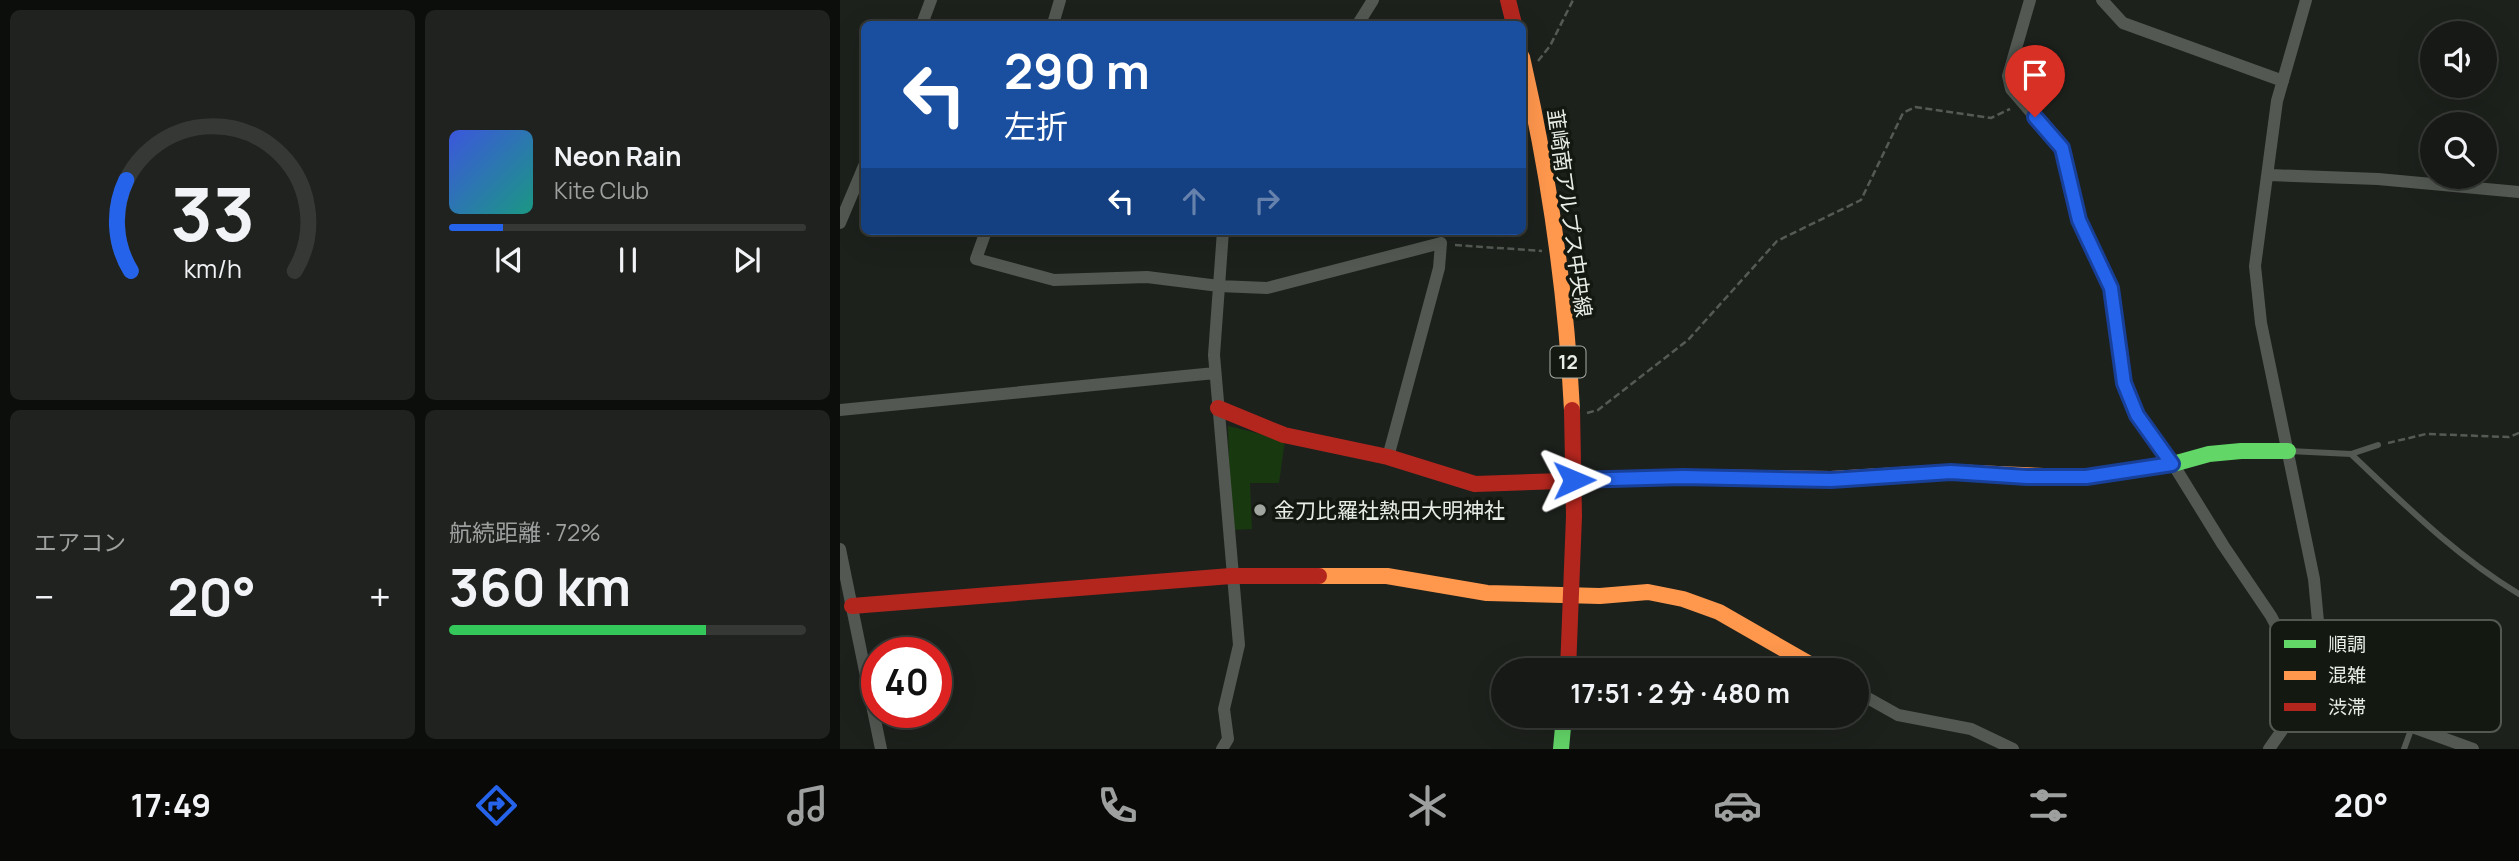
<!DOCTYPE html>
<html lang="ja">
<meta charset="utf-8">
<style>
body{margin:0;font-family:Manrope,"Noto Sans JP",sans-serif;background:#1f221e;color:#f1f3f6;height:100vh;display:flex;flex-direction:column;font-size:26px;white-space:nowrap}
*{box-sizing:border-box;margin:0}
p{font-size:23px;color:#9ea0a0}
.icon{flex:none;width:38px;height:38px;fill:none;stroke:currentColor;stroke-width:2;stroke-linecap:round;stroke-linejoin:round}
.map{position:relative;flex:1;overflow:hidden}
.details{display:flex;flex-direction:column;gap:10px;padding:10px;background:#0c0e0c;width:840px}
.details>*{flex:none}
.top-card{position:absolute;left:21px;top:21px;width:665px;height:214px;border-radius:10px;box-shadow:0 7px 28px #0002,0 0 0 2px #353834;background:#1a4fa0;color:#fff;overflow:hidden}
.fabs{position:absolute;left:1580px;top:21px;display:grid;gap:14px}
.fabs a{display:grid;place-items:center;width:77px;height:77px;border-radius:50%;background:#161915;box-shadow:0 7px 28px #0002,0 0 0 2px #353834;font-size:35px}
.speed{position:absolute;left:21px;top:637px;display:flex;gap:14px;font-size:35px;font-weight:700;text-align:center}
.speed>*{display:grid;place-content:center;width:91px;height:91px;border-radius:50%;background:#161915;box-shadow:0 7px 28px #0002,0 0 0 2px #353834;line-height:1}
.speed .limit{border:10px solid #d22;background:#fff;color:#111}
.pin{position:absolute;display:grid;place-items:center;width:60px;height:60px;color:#fff;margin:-72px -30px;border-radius:50% 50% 50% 0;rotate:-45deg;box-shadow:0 0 7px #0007}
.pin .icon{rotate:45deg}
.me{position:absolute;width:77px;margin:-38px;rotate:89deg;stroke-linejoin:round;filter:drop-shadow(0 0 5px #0008)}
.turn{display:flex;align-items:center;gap:24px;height:147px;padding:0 28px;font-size:32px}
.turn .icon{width:91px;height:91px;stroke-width:2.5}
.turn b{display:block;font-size:49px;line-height:60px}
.lanes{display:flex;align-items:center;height:66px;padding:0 28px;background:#0003;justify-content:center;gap:35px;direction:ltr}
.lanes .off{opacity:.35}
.big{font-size:52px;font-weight:700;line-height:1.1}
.details .widget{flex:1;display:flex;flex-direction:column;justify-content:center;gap:10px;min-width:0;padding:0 24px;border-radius:10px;background:#1f221e}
.details .dial{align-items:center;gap:0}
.dial svg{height:182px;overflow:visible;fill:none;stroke:#353834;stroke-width:7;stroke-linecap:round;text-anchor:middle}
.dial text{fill:#f1f3f6;stroke:none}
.song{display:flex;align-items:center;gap:21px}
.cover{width:84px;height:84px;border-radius:10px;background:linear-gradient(135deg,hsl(230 70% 55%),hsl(170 70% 35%))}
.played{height:7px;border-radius:4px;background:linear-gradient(90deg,#2563eb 15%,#353834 15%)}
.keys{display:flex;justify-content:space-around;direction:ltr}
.heat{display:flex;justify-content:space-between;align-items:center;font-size:38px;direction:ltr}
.charge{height:10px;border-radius:5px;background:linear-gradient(90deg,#34c759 72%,#353834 0)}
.details .tiles{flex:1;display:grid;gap:10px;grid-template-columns:repeat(2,1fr)}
.trip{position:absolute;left:651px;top:658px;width:378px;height:70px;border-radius:35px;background:#161915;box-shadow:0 7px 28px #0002,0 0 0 2px #353834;font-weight:700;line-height:70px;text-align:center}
.tab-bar{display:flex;height:112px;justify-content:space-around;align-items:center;background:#090a08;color:#9ea0a0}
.tab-bar .icon{width:49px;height:49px}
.tab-bar .selected{color:#2563eb}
.tab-bar b{font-size:32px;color:#f1f3f6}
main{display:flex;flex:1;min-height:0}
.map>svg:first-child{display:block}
.green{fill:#18390f}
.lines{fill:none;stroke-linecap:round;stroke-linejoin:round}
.path{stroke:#565a55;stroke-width:2.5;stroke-dasharray:7 3.5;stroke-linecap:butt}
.lane{stroke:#535852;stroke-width:6}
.street{stroke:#535852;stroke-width:12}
.fast{stroke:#63d668;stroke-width:16}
.slow{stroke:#ff974d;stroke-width:16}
.jam{stroke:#b3261e;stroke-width:16}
.route-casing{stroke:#184099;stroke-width:18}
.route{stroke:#2563eb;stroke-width:12}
.poi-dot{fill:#a1a6a0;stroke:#131911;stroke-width:2.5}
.labels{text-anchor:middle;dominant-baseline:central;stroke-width:7;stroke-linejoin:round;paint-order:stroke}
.shield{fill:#131911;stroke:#a8ada7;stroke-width:2}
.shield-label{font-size:19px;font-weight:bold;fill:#e8ede7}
.street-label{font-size:21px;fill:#e8ede7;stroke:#131911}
.poi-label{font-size:21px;fill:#e8ede7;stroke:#131911;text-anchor:start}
.key{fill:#131911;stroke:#535951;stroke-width:2}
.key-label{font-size:19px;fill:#e8ede7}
</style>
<main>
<section class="details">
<div class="tiles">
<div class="widget dial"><svg viewBox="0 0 100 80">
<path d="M14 69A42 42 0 1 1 86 69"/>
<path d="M14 69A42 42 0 0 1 12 29" stroke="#2563eb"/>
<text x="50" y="56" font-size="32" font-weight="700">33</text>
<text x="50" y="72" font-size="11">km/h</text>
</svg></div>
<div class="widget">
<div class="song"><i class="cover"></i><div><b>Neon Rain</b><p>Kite Club</p></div></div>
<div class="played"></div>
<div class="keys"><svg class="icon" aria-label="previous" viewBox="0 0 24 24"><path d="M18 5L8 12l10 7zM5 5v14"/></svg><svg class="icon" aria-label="pause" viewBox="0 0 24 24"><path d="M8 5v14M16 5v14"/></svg><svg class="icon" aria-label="next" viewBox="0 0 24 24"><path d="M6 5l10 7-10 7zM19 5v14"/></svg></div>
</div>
<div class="widget"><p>エアコン</p>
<div class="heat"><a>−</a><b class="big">20°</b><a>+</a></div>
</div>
<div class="widget"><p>航続距離 · 72%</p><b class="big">360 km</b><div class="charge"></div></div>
</div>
</section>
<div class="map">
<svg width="1679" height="749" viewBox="0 0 1679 749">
<rect width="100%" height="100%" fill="#1d211c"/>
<path class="green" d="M388,426L445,440L439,483H410L412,529L391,530Z"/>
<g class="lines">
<path class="path" d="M698,61L710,46L733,0
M615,245L702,251
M747,413L758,410L848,340L937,241L1021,200L1063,113L1075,107L1151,118L1170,109
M1548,443L1586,434L1669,437L1679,433"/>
<path class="lane" d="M1449,451L1511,454C1564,504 1616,556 1679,594
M1511,454L1538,445
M1564,749L1572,727"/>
<path class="street" d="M1190,0L1168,76L1171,89L1222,148L1239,220L1271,288L1284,383L1297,415L1333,464L1383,545L1431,616L1470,690L1633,749
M1262,0L1283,23L1443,81
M82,24L91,0
M213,24L220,0
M518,24L533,0
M1429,175L1538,179L1679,192
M0,223L24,166
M146,231L136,259L214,280L307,277L379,286L427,288L601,243L599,268L548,457
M0,410L375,373
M0,549L41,749
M1017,692L1058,715L1131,729L1173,749
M382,749L388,739L384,709L399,645L374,355L383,231
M1429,749L1470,690L1481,653L1474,579L1421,323L1415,266L1437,101L1466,0"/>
<path class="fast" d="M1227,477H1246L1333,464L1369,454L1401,451H1448
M721,749L724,716"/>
<path class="slow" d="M682,57C709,174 726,290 732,410
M841,477L991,479L1111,472L1227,477
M479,576H547L647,593L760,596L808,592L843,599L879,612L980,670"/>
<path class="jam" d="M668,0L674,24
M378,408L444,435L548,457L635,484L841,477
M12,606L391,576H479
M728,670L734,516L732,410"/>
</g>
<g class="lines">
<g class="route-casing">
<path id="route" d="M734,480L843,477L991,480L1111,472L1187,477H1246L1332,464L1297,415L1284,383L1271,288L1239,220L1222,148L1195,117"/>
</g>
<use href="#route" class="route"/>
</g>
<circle class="poi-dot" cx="420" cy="510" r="7"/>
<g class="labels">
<rect class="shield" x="710.5" y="346.5" width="35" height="31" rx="5"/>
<g class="shield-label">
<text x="728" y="362">12</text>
</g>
<g class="street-label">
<text transform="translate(730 213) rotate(82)">韮崎南アルプス中央線</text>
</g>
<g class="poi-label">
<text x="434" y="510">金刀比羅社熱田大明神社</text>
</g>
</g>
<rect x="1430" y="620" width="231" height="112" rx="10" class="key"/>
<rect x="1444" y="640" width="32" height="8" fill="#63d668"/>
<rect x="1444" y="671" width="32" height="9" fill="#ff974d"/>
<rect x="1444" y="703" width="32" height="8" fill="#b3261e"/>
<g class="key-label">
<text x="1488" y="651">順調</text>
<text x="1488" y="682">混雑</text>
<text x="1488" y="714">渋滞</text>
</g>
</svg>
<div class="fabs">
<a><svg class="icon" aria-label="sound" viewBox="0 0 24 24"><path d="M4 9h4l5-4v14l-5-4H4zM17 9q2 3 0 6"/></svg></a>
<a><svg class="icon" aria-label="search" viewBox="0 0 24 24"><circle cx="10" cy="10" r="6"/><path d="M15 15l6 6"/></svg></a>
</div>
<div class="speed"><div class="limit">40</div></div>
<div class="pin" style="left:1195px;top:117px;background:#d93025"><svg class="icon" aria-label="arrive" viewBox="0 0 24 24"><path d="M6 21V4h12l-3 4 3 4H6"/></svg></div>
<svg class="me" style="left:734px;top:480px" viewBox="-20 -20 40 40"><path d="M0-17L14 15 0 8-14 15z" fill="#2563eb" stroke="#fff" stroke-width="4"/></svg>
<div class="trip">17:51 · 2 分 · 480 m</div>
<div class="top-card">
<div class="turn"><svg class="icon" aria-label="left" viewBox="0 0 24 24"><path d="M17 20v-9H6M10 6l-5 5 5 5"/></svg><div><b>290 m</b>左折</div></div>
<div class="lanes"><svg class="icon" aria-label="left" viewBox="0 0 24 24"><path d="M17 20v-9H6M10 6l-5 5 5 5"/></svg><svg class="icon off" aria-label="ahead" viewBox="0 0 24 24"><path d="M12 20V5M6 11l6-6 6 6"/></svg><svg class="icon off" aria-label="right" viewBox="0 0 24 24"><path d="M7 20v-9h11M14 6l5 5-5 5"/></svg></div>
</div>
</div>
</main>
<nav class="tab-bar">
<b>17:49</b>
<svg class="icon selected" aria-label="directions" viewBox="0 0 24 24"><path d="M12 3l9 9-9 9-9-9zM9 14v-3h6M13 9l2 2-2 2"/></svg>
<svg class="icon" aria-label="music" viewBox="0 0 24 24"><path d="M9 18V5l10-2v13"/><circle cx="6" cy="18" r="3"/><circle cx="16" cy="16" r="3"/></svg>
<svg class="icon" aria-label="phone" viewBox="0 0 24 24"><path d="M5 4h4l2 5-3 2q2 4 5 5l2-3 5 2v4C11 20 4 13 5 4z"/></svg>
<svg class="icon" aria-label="climate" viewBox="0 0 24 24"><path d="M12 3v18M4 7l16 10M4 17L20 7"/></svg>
<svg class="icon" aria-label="car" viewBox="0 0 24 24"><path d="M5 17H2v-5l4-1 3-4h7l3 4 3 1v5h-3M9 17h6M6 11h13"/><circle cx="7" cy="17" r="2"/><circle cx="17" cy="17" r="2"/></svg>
<svg class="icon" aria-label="filters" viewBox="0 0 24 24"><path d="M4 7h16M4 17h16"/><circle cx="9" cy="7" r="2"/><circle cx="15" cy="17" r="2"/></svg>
<b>20°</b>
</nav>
